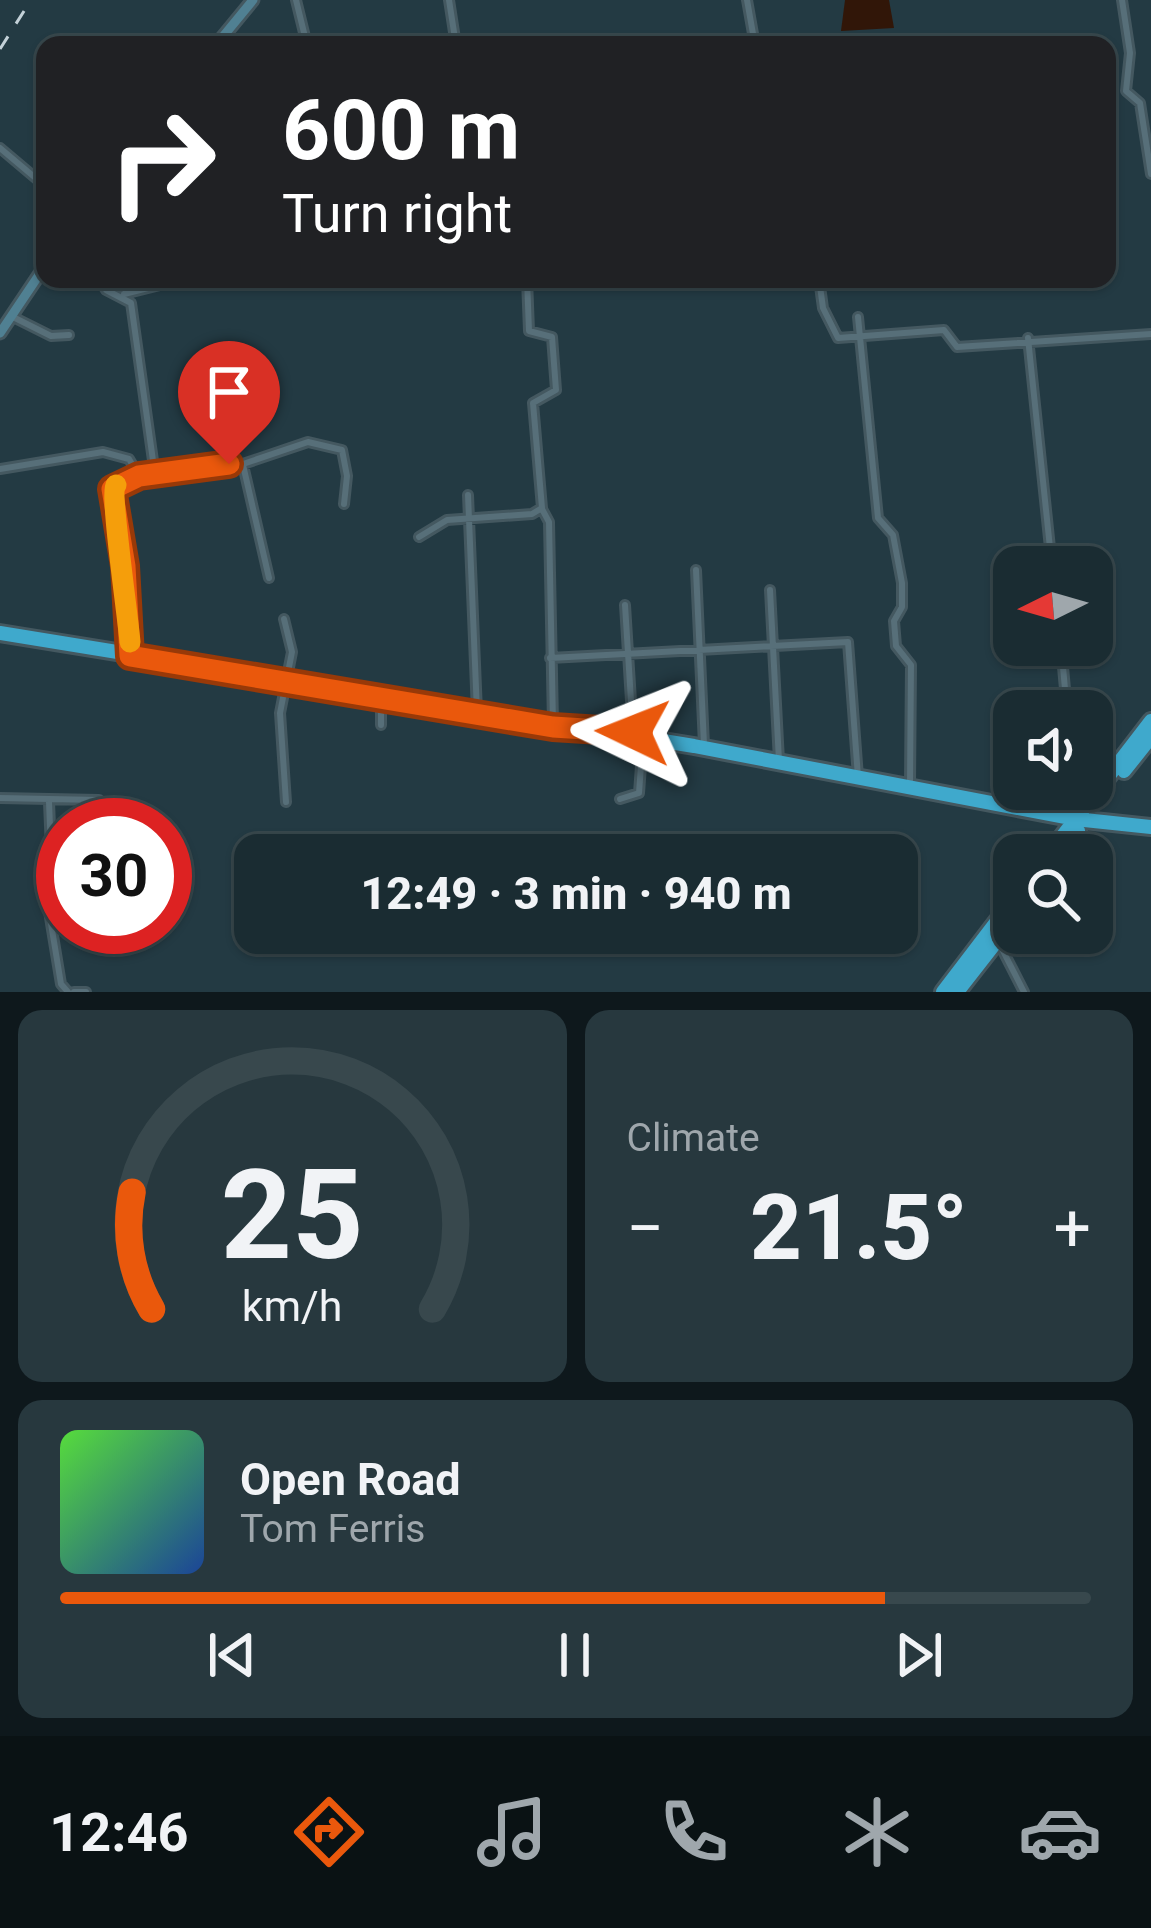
<!DOCTYPE html>
<meta charset="utf-8">
<style>
body{margin:0;font-family:Roboto,sans-serif;background:#27383e;color:#f1f3f6;height:100vh;display:flex;flex-direction:column;font-size:45px;white-space:nowrap}
*{box-sizing:border-box;margin:0}
p{font-size:39px;color:#9fa7ac}
.icon{flex:none;width:66px;height:66px;fill:none;stroke:currentColor;stroke-width:2;stroke-linecap:round;stroke-linejoin:round}
.map{position:relative;height:992px;overflow:hidden}
.sheet{display:flex;flex-direction:column;gap:18px;padding:18px;background:#0e181c;flex:1}
.sheet>*{flex:none}
.top-card{position:absolute;left:36px;top:36px;width:1080px;height:252px;border-radius:24px;box-shadow:0 3px 9px #0004,0 0 0 3px #38484d;background:#202124;color:#fff;overflow:hidden}
.needle{width:78px;rotate:265deg}
.tools{position:absolute;left:993px;top:546px;display:grid;gap:24px}
.tools a{display:grid;place-items:center;width:120px;height:120px;border-radius:24px;background:#1a2c32;box-shadow:0 3px 9px #0004,0 0 0 3px #38484d;font-size:60px}
.speed{position:absolute;left:36px;top:798px;display:flex;gap:24px;font-size:60px;font-weight:700;text-align:center}
.speed>*{display:grid;place-content:center;width:156px;height:156px;border-radius:50%;background:#1a2c32;box-shadow:0 3px 9px #0004,0 0 0 3px #38484d;line-height:1}
.speed .limit{border:18px solid #d22;background:#fff;color:#111}
.pin{position:absolute;display:grid;place-items:center;width:102px;height:102px;color:#fff;margin:-123px -51px;border-radius:50% 50% 50% 0;rotate:-45deg;box-shadow:0 0 12px #0007}
.pin .icon{rotate:45deg}
.me{position:absolute;width:132px;margin:-66px;rotate:272deg;stroke-linejoin:round;filter:drop-shadow(0 0 9px #0008)}
.turn{display:flex;align-items:center;gap:42px;height:252px;padding:0 48px;font-size:54px}
.turn .icon{width:156px;height:156px;stroke-width:2.5}
.turn b{display:block;font-size:84px;line-height:102px}
.big{font-size:90px;font-weight:800;line-height:1.1}
.sheet .tile{flex:1;display:flex;flex-direction:column;justify-content:center;gap:18px;min-width:0;padding:0 42px;border-radius:24px;background:#27383e}
.sheet .dial{align-items:center;gap:0}
.dial svg{height:312px;overflow:visible;fill:none;stroke:#38484d;stroke-width:7;stroke-linecap:round;text-anchor:middle}
.dial text{fill:#f1f3f6;stroke:none}
.song{display:flex;align-items:center;gap:36px}
.cover{width:144px;height:144px;border-radius:18px;background:linear-gradient(135deg,hsl(110 70% 55%),hsl(220 70% 35%))}
.played{height:12px;border-radius:6px;background:linear-gradient(90deg,#ea580c 80%,#38484d 80%)}
.keys{display:flex;justify-content:space-around;direction:ltr}
.heat{display:flex;justify-content:space-between;align-items:center;font-size:66px;direction:ltr}
.sheet .tiles{flex:1;display:grid;gap:18px;grid-template-columns:1fr 1fr}
.tile:last-child{grid-column:span 2}
.trip{position:absolute;left:234px;top:834px;width:684px;height:120px;border-radius:24px;background:#1a2c32;box-shadow:0 3px 9px #0004,0 0 0 3px #38484d;font-weight:800;line-height:120px;text-align:center}
.tabs{display:flex;height:192px;justify-content:space-around;align-items:center;background:#0a1214;color:#9fa7ac}
.tabs .icon{width:84px;height:84px}
.tabs .active{color:#ea580c}
.tabs b{font-size:54px;color:#f1f3f6}
.map>svg:first-child{display:block}
.water{fill:#311608}
.lines{fill:none;stroke-linecap:round;stroke-linejoin:round}
.street-casing{stroke:#445860;stroke-width:12}
.secondary-casing{stroke:#445860;stroke-width:15}
.highway-casing{stroke:#445860;stroke-width:20}
.street{stroke:#576f79;stroke-width:6}
.secondary{stroke:#508092;stroke-width:9}
.highway{stroke:#3fa9cc;stroke-width:14}
.rail{stroke:#c3d1d8;stroke-width:3;stroke-dasharray:15 15;stroke-linecap:butt}
.route-casing{stroke:#983908;stroke-width:30}
.route{stroke:#ea580c;stroke-width:21}
.slow{stroke:#f59e0b;stroke-width:21}
</style>
<div class="map">
<svg width="1151" height="992" viewBox="0 0 1151 992">
<rect width="100%" height="100%" fill="#233a43"/>
<path class="water" d="M845,0H889L894,28L841,31Z"/>
<g class="lines">
<g class="street-casing">
<path id="street" d="M296,0L307,45
M449,0L456,45
M747,0L755,45
M1122,0L1130,53L1126,91L1140,103L1151,174
M0,148L45,186
M99,279L106,290L131,303L155,475
M819,279L823,308L838,338L944,330L957,347L1151,334
M124,294L184,279
M11,316L51,336L69,335
M858,317L878,518L893,535L902,583V607L894,621L896,646L911,665L910,784
M1028,338L1052,567
M243,465L269,578
M0,469L103,452L129,459L139,476
M468,495L477,712
M542,509L549,522L553,724
M419,537L447,520L532,514L542,508L533,403L556,390L552,337L529,331L527,279
M696,570L704,745
M770,590L779,761
M625,605L633,733
M284,619L292,652L280,713L286,802
M1061,645L1067,711
M130,651L126,566L110,498L112,489L139,476L243,464L308,442L342,450L347,476L344,504
M550,658L848,642L858,777
M381,725V699
M0,798L99,800
M620,799L639,793L643,739
M49,802L51,850L42,869L61,984L68,992
M999,943L1024,992
M74,992H86"/>
</g>
<g class="secondary-casing">
<path id="secondary" d="M216,45L253,0
M0,333L45,266"/>
</g>
<g class="highway-casing">
<path id="highway" d="M0,633L694,746L1075,819L1151,827
M1124,771L1151,737
M1048,855L1151,721
M1060,855L1078,831
M943,992L1014,899
M957,992L1014,919"/>
</g>
<use href="#street" class="street"/>
<use href="#secondary" class="secondary"/>
<use href="#highway" class="highway"/>
<path class="rail" d="M0,49L31,0"/>
</g>
<g class="lines">
<g class="route-casing">
<path id="route" d="M229,464L139,476L112,489L125,566L130,656L553,727L633,732"/>
</g>
<use href="#route" class="route"/>
<path class="slow" d="M116,485C110,494 128,617 130,642"/>
</g>
</svg>
<div class="tools">
<a><svg class="needle" viewBox="-14 -14 28 28"><path d="M0-13l5 13h-10z" fill="#e53935"/><path d="M0 13l5-13h-10z" fill="#9fa7ac"/></svg></a>
<a><svg class="icon" aria-label="sound" viewBox="0 0 24 24"><path d="M4 9h4l5-4v14l-5-4H4zM17 9q2 3 0 6"/></svg></a>
<a><svg class="icon" aria-label="search" viewBox="0 0 24 24"><circle cx="10" cy="10" r="6"/><path d="M15 15l6 6"/></svg></a>
</div>
<div class="speed"><div class="limit">30</div></div>
<div class="pin" style="left:229px;top:464px;background:#d93025"><svg class="icon" aria-label="arrive" viewBox="0 0 24 24"><path d="M6 21V4h12l-3 4 3 4H6"/></svg></div>
<svg class="me" style="left:633px;top:732px" viewBox="-20 -20 40 40"><path d="M0-17L14 15 0 8-14 15z" fill="#ea580c" stroke="#fff" stroke-width="4"/></svg>
<div class="trip">12:49 · 3 min · 940 m</div>
<div class="top-card">
<div class="turn"><svg class="icon" aria-label="right" viewBox="0 0 24 24"><path d="M7 20v-9h11M14 6l5 5-5 5"/></svg><div><b>600 m</b>Turn right</div></div>
</div>
</div>
<section class="sheet">
<div class="tiles">
<div class="tile dial"><svg viewBox="0 0 100 80">
<path d="M14 69A42 42 0 1 1 86 69"/>
<path d="M14 69A42 42 0 0 1 9 39" stroke="#ea580c"/>
<text x="50" y="56" font-size="32" font-weight="700">25</text>
<text x="50" y="72" font-size="11">km/h</text>
</svg></div>
<div class="tile"><p>Climate</p>
<div class="heat"><a>−</a><b class="big">21.5°</b><a>+</a></div>
</div>
<div class="tile">
<div class="song"><i class="cover"></i><div><b>Open Road</b><p>Tom Ferris</p></div></div>
<div class="played"></div>
<div class="keys"><svg class="icon" aria-label="previous" viewBox="0 0 24 24"><path d="M18 5L8 12l10 7zM5 5v14"/></svg><svg class="icon" aria-label="pause" viewBox="0 0 24 24"><path d="M8 5v14M16 5v14"/></svg><svg class="icon" aria-label="next" viewBox="0 0 24 24"><path d="M6 5l10 7-10 7zM19 5v14"/></svg></div>
</div>
</div>
</section>
<nav class="tabs">
<b>12:46</b>
<svg class="icon active" aria-label="directions" viewBox="0 0 24 24"><path d="M12 3l9 9-9 9-9-9zM9 14v-3h6M13 9l2 2-2 2"/></svg>
<svg class="icon" aria-label="music" viewBox="0 0 24 24"><path d="M9 18V5l10-2v13"/><circle cx="6" cy="18" r="3"/><circle cx="16" cy="16" r="3"/></svg>
<svg class="icon" aria-label="phone" viewBox="0 0 24 24"><path d="M5 4h4l2 5-3 2q2 4 5 5l2-3 5 2v4C11 20 4 13 5 4z"/></svg>
<svg class="icon" aria-label="climate" viewBox="0 0 24 24"><path d="M12 3v18M4 7l16 10M4 17L20 7"/></svg>
<svg class="icon" aria-label="car" viewBox="0 0 24 24"><path d="M5 17H2v-5l4-1 3-4h7l3 4 3 1v5h-3M9 17h6M6 11h13"/><circle cx="7" cy="17" r="2"/><circle cx="17" cy="17" r="2"/></svg>
</nav>
